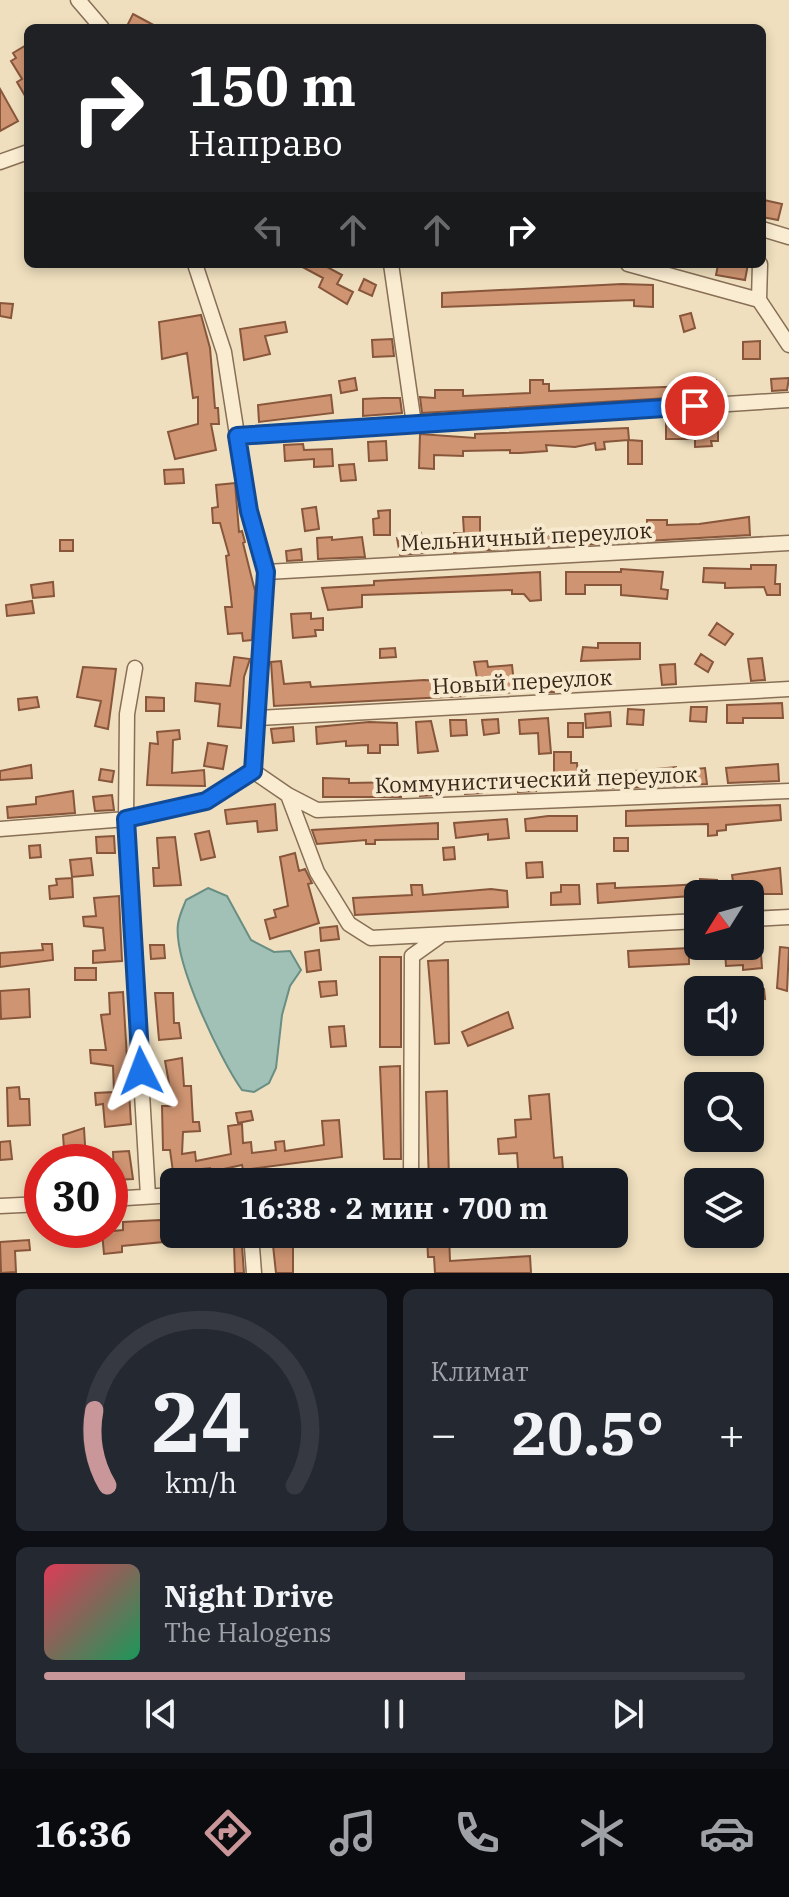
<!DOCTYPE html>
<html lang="ru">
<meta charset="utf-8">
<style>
body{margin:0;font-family:"IBM Plex Serif",serif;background:#242831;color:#f1f3f6;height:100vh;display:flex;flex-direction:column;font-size:30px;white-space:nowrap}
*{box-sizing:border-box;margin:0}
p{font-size:26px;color:#9ea1a6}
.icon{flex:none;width:44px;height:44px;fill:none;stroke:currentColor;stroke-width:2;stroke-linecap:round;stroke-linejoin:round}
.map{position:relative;height:1273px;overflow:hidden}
.details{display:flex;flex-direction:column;gap:16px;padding:16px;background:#0d0f14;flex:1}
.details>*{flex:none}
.hud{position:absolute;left:24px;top:24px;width:742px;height:244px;border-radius:12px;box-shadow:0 4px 12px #0003;background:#202124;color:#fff;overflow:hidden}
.needle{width:52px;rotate:233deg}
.fabs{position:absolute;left:684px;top:880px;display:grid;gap:16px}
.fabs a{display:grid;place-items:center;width:80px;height:80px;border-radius:12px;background:#171b24;box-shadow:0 4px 12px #0003;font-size:40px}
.speed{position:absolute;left:24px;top:1144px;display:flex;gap:16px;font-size:40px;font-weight:700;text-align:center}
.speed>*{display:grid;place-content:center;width:104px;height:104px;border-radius:50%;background:#171b24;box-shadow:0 4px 12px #0003;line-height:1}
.speed .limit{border:12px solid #d22;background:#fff;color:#111}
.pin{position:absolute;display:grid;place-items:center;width:68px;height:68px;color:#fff;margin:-34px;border:4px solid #fff;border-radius:50%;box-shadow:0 2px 8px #0007}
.me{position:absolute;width:88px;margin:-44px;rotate:357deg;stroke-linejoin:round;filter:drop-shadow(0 0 6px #0008)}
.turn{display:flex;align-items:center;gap:28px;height:168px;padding:0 32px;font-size:36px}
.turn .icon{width:104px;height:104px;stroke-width:2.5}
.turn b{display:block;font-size:56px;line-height:68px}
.lanes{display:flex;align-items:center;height:76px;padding:0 32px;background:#0003;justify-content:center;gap:40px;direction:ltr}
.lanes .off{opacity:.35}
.big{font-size:60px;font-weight:700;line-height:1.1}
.details .widget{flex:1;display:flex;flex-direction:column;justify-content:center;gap:12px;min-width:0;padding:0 28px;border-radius:12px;background:#242831}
.details .dial{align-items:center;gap:0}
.dial svg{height:208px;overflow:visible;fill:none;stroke:#363941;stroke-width:7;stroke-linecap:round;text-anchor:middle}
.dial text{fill:#f1f3f6;stroke:none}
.song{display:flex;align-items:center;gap:24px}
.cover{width:96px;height:96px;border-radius:12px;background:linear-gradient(135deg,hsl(350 70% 55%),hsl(150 70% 35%))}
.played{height:8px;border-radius:4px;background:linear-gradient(90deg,#c9969a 60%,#363941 60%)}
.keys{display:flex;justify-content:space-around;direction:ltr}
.heat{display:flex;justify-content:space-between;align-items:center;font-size:44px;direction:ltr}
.details .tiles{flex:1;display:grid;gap:16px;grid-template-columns:1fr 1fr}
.widget:last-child{grid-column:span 2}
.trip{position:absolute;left:160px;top:1168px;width:468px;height:80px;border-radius:12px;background:#171b24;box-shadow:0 4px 12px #0003;font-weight:700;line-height:80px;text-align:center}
.tab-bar{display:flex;height:128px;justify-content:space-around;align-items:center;background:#090b0e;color:#9ea1a6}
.tab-bar .icon{width:56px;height:56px}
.tab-bar .selected{color:#c9969a}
.tab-bar b{font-size:36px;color:#f1f3f6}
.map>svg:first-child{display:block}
.water{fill:#a2c1b6;stroke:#698e84;stroke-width:2}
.building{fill:#cf9572;stroke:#88563b;stroke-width:2}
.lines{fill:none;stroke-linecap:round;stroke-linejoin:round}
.street-casing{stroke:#886f56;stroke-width:17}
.street{stroke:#faecd1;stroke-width:14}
.route-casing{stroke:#114b97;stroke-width:20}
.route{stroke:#1a73e8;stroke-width:14}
.labels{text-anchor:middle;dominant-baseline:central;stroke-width:8;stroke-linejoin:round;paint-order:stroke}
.street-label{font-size:22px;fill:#37281b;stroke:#f6e9ce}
</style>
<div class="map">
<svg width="789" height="1273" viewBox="0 0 789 1273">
<rect width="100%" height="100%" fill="#efdfbe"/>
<path class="water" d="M208,888L227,896L251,940L274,952L290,951L301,970L290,986L282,1015L276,1068L269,1083L254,1092L242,1090C220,1059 173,961 178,924C179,916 183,908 186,900Z"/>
<path class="building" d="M133,14L159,28H126Z
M28,44V101L17,82L22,79L11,61L16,58L13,53Z
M0,89L18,121L0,131Z
M764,200L782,204L778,220L762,217Z
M297,264H328L327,267L342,275L337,284L353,292L347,304L319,287L323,278Z
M725,264H748L745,280L716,275L718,265Z
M364,279L376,285L372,296L359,290Z
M622,284L653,285V307L634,306V300L442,307V293Z
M0,303L13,304L11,318L0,316Z
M691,313L695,328L684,332L680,316Z
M201,315L210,348L215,408H218L219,424H211L216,450L175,459L168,432L198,424V397L193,398L187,353L162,359L159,322Z
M285,322L287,332L265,336L270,354L244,360L240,329Z
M392,339L394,356L373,357L372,340Z
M760,341V359H743V342Z
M355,378L357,390L341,393L339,381Z
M789,378L787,390L772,391L771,379Z
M530,380H543V384H549V391L694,386V381L716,380L717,395L422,413L420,397L435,398V390H463V396L530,393Z
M331,395L333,413L259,422L258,405Z
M383,398H400L402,413L363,416V399Z
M666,423H718V441H711L712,446L695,447V439H666Z
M628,428L629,440L642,441V464H628V440L604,442L605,449L596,450L595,443L575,447L546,445L547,451L520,453H510V450L463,451V456L434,455V469L419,468L420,434L475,438V434Z
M386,441L387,460L369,461L368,442Z
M303,444L304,450L332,449L333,466L314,467V459L285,461L284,445Z
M354,464L356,480L341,481L339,465Z
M183,469L184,483L165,484L164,470Z
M235,483L239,532L242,531L245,542L243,543L255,591L252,640L243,641L242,633L228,634L225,607H232L226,556L229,555L220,523H213L212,508L218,507L216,485Z
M316,507L319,529L305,531L302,509Z
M390,510V535H374L373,519L379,518L378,511Z
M463,517H480V536L510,537L517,536V531H532V536L647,528V520H667V525L699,524L749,517L750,535L454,552V533H464Z
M421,533L425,553L400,555L397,538Z
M332,537V540L362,537L365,557L318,559L317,538Z
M60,540H73V551H60Z
M301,549L302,560L287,561L286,551Z
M751,565H776L775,584H780V595H767L764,587L725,588V583L703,582L704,568L751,569Z
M621,569L663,572L661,589L668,590L667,599L621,595V585H585V594H566V572H621Z
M540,572L541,600L530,601L524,594H512V590L362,595V607L328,610L322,588L374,585V581Z
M53,582L54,596L33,598L31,585Z
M32,601L34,613L7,616L6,605Z
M311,613V619L323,618V630H315L316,636L293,638L291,614Z
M717,623L733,634L725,645L709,635Z
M598,643H640V659L581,661L583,647L598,648Z
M395,648L396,657L380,658V649Z
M701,654L713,662L708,672L695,664Z
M234,657L250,659L244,677L241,728L218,726L220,704L195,701L196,683L230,686Z
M762,658L765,680L751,681L748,659Z
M281,661L284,684L310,682L311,687L424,680L464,682L465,696L274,706L271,662Z
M487,661L488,667L512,665L515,692L480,695L474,662Z
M675,664L676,684L662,685L660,665Z
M83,667L116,669L108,729L95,726L101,701L77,697Z
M545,677H554V692H544Z
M37,697L39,707L19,710L18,699Z
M146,697L164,698V711H146Z
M782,703L783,718H743V723H727V705Z
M691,707H707L706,722L690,721Z
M628,709L644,710L643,725L627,724Z
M610,712L611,726L586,728L585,714Z
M548,718L551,753L539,754L538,733L520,734L519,720Z
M498,719L499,733L484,735L482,720Z
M450,720H466L467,735L451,736Z
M431,721L438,751L418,753L416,722Z
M369,722L397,723L398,745H380V753H368V745L346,746V741L317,744L316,727Z
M568,723H583V737H568Z
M293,727L294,741L273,743L271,729Z
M179,730L180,739L173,740L172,773L204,770L205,786L147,785L150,743L158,744L157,732Z
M208,743L227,746L223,769L204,766Z
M554,752H571V763H577L578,779L554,780Z
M778,764L779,781L728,783L726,768Z
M31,765L32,778L0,780V771Z
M676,767V771L705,768L707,784L624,788L625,772Z
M101,769L114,771L112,782L99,780Z
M614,772L616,788L597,789L596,773Z
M323,778L349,779V783L401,782V797H323Z
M481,778L482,793L465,794L464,779Z
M518,781H536V791L518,792Z
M436,783L437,795L420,796L419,784Z
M73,791L75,813L8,818L7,807L36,804V797Z
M112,795L114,810L95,811L93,797Z
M275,804L277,830L258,832L257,821L227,824L225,810Z
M780,805L781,820L726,825V830L717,831V835L708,836V824L626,826V811Z
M548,816H577V831H526L525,819Z
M507,819L509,838L488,840V834L456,838L454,823Z
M438,823V839L375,840V844H366V840L317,844L312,830Z
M209,831L215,857L201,860L195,834Z
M114,836L115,853H97L96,837Z
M175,837L181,885L154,886L153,868H159L157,838Z
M614,838H628V851H614Z
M40,845L41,857L30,858L29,846Z
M454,847L455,859L444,860L443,848Z
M295,853L299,871L305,869L312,883L308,884L319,923L270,939L265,920L276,917L274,910L288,906L280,857Z
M91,858L93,875L72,877L70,860Z
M542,862L543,877L527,878L526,863Z
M780,868L782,894H735L732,875Z
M72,878L73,897L50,899L49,886L57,885L56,879Z
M700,879L717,880V894L598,903L597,884L615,883V888L665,886L700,884Z
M411,885H422L423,895L491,889L507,891L508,907L355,915L353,898L412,895Z
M561,885H579L580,904L551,905V893L561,892Z
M119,896L122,961L93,963V951L105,950L103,928L84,926L83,917L96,916L94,898Z
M337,926L339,939L321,941L320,928Z
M42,944H52L53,960L0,967V953L43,950Z
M150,945H164L165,958L151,959Z
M780,947L789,948L787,991L777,988Z
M689,948V964L629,967L628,951Z
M755,948V954H761L762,968L743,970V965L726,966L725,950Z
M319,950L321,970L307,972L305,952Z
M380,957H401V1047H380Z
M448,960L449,1043L435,1044L428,961Z
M75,968H96V980H75Z
M336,981L337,995L321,997L319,982Z
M750,985L764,989L765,999L750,995Z
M29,989L30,1017L1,1019L0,991Z
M123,992L131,1124L105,1127L103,1104L96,1105L95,1093L114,1092L113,1066L91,1063L90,1050H106L101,1015L110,1014L109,993Z
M155,993H173L174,1023H179L181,1038L159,1040Z
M508,1012L513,1028L468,1046L462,1032Z
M344,1026L346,1046L331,1047L329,1027Z
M182,1058L184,1086H191L193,1122H199L200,1131L183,1132L182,1154L195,1152L196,1161L231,1154L228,1126L242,1124L243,1143L251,1142L252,1153L276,1150L275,1142L284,1141L285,1151L324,1145L322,1121L339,1120L342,1157L243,1170L242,1165L210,1172V1168L173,1172L170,1150H163L162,1106H173L165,1061Z
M400,1066L401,1159H384L380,1067Z
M19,1087L20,1099H29L30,1125L8,1126L7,1088Z
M447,1091L449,1182H429L426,1092Z
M549,1094L554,1158L562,1157L564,1182H519L517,1153L499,1154L498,1139L516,1137L515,1120L531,1119L529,1096Z
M251,1111L253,1120L238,1123L236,1113Z
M84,1128L86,1162H65L63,1135Z
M10,1141L12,1159L0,1160V1142Z
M129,1151L133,1179L114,1180L113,1152Z
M622,1189L627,1212L616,1214L614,1190Z
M160,1220L174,1221V1241L122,1246V1252L104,1254L102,1232L123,1230V1222Z
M305,1234L307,1243L293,1245V1273H276L272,1236Z
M427,1234H449L450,1261L530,1256L531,1273H435L434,1257H428Z
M29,1240L30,1250L15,1251L16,1272L1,1273L0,1242Z
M234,1246H242L244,1273H235Z"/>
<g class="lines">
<g class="street-casing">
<path id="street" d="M78,0L102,28
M0,162L28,152
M762,229L789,237
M195,264L224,352L249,511L266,572L253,771
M391,264L414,424
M628,264L759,300L789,345
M759,300L760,264
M237,436L789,400
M266,572L789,543
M135,668L127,714L126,819L148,1196
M258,718L789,689
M253,771L288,795L317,872L349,924L371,938L698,921
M288,795L317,810L789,791
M0,829L126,819L206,801L253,771
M750,919L789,917
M365,1182L411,1179L412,956L440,936
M110,1199L174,1195
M0,1206L42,1204
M251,1234L254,1273"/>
</g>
<use href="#street" class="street"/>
</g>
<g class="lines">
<g class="route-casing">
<path id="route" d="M141,1071L126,819L206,801L253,771L266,572L249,511L237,436L695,406"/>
</g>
<use href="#route" class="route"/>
</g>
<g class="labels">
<g class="street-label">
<text transform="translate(526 536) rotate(-3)">Мельничный переулок</text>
<text transform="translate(522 681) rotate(-3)">Новый переулок</text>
<text transform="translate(536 779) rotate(-2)">Коммунистический переулок</text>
</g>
</g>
</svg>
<div class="fabs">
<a><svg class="needle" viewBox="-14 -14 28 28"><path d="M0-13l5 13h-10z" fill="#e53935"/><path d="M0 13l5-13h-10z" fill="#9ea1a6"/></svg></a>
<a><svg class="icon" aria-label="sound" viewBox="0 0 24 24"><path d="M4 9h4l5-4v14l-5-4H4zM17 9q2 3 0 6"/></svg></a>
<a><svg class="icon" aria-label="search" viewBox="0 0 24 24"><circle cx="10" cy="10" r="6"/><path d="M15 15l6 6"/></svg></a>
<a><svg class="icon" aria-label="layers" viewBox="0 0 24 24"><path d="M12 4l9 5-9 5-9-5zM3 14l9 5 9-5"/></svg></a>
</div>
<div class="speed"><div class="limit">30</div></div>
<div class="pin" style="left:695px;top:406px;background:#d93025"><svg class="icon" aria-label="arrive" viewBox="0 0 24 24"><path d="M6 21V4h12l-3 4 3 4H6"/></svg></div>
<svg class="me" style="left:141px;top:1071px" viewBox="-20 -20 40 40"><path d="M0-17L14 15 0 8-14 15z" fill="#1a73e8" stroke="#fff" stroke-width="4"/></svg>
<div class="trip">16:38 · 2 мин · 700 m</div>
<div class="hud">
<div class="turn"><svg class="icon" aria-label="right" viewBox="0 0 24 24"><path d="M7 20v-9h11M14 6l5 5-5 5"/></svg><div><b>150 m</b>Направо</div></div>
<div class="lanes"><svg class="icon off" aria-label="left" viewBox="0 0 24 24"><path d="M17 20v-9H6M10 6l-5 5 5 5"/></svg><svg class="icon off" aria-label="ahead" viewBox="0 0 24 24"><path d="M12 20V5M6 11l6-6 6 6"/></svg><svg class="icon off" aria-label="ahead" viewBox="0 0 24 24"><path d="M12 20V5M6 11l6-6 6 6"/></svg><svg class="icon" aria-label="right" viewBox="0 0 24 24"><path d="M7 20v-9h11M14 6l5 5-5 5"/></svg></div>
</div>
</div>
<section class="details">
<div class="tiles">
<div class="widget dial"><svg viewBox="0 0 100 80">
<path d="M14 69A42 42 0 1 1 86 69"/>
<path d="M14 69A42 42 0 0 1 9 40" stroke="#c9969a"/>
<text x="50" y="56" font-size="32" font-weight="700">24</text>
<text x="50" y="72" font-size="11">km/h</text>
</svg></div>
<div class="widget"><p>Климат</p>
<div class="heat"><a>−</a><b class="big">20.5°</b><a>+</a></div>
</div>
<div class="widget">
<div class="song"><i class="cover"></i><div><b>Night Drive</b><p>The Halogens</p></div></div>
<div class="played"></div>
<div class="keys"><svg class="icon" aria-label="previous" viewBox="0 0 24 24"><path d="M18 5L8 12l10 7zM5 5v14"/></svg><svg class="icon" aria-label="pause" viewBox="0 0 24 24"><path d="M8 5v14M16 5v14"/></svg><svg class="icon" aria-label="next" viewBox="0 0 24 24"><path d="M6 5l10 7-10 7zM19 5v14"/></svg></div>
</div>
</div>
</section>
<nav class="tab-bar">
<b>16:36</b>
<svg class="icon selected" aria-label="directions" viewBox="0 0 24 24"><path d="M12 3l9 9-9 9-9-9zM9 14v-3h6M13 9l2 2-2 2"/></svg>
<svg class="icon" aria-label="music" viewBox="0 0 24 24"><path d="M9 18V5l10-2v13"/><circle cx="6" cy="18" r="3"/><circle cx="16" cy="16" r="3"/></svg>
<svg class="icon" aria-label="phone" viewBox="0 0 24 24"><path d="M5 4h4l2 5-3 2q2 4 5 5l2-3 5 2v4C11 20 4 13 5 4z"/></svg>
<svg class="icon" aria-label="climate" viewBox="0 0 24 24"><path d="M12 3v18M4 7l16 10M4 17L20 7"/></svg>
<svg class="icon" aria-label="car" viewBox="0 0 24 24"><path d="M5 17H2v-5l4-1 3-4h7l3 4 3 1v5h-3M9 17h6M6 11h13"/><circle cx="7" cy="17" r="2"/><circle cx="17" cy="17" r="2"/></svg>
</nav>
